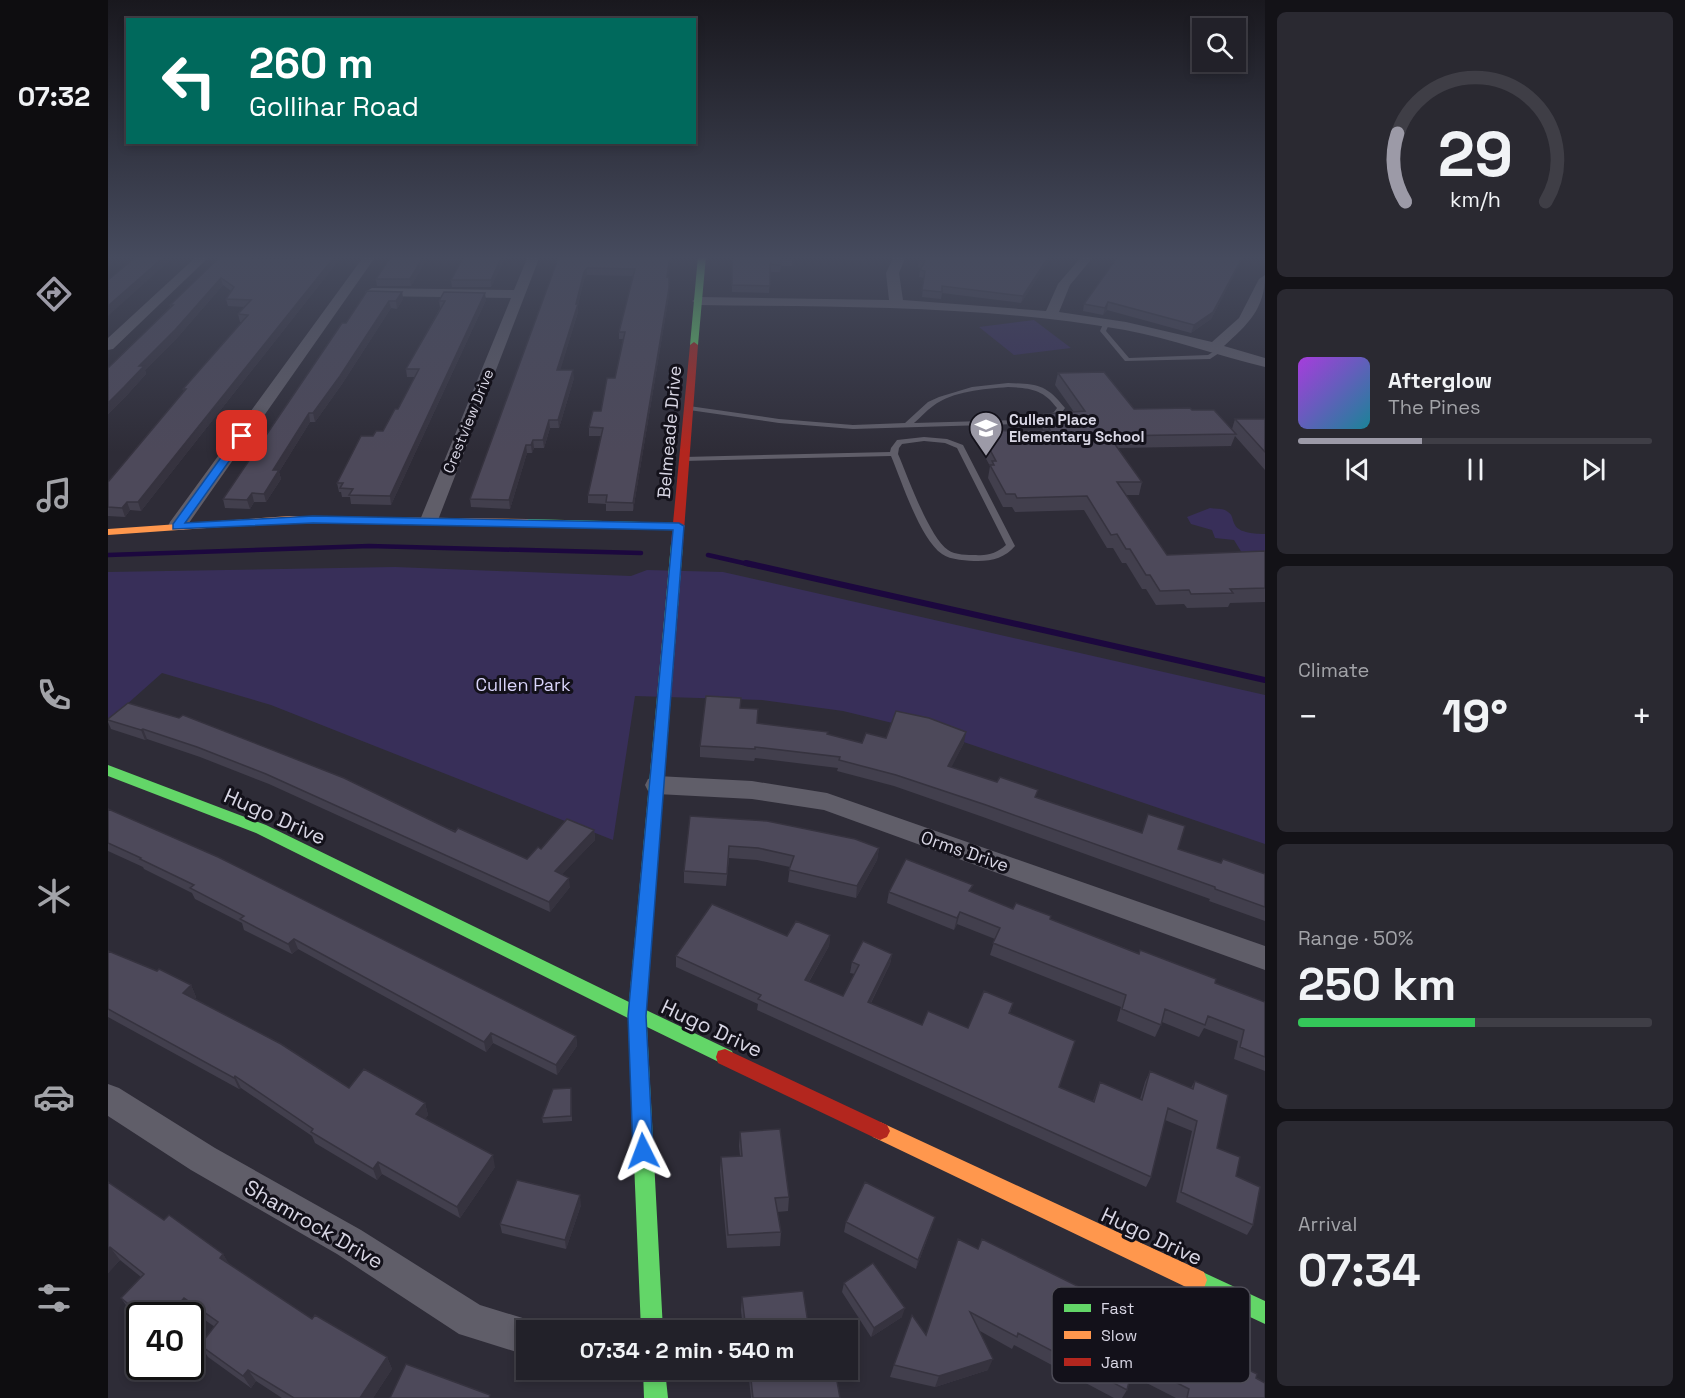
<!DOCTYPE html>
<meta charset="utf-8">
<style>
body{margin:0;font-family:"Space Grotesk",sans-serif;background:#2a2931;color:#f1f3f6;height:100vh;display:flex;flex-direction:column;font-size:22px;white-space:nowrap}
*{box-sizing:border-box;margin:0}
p{font-size:20px;color:#a2a3a8}
.icon{flex:none;width:33px;height:33px;fill:none;stroke:currentColor;stroke-width:2;stroke-linecap:round;stroke-linejoin:round}
.map{position:relative;flex:1;overflow:hidden}
.sheet{display:flex;flex-direction:column;gap:12px;padding:12px;background:#131217;width:420px}
.sheet>*{flex:none}
.banner{position:absolute;left:18px;top:18px;width:570px;height:126px;border-radius:0px;box-shadow:0 3px 9px #0003,0 0 0 2px #3f3e46;background:#00695c;color:#fff;overflow:hidden}
.tools{position:absolute;left:1084px;top:18px;display:grid;gap:12px}
.tools a{display:grid;place-items:center;width:54px;height:54px;border-radius:0px;background:#222129;box-shadow:0 3px 9px #0003,0 0 0 2px #3f3e46;font-size:30px}
.speed{position:absolute;left:18px;top:1302px;display:flex;gap:12px;font-size:30px;font-weight:700;text-align:center}
.speed>*{display:grid;place-content:center;width:78px;height:78px;border-radius:50%;background:#222129;box-shadow:0 3px 9px #0003,0 0 0 2px #3f3e46;line-height:1}
.speed .limit{border:3px solid #111;border-radius:9px;background:#fff;color:#111}
.pin{position:absolute;display:grid;place-items:center;width:51px;height:51px;color:#fff;margin:-26px;border-radius:12px;box-shadow:0 3px 9px #0006}
.me{position:absolute;width:66px;margin:-33px;rotate:357deg;stroke-linejoin:round;filter:drop-shadow(0 0 4px #0008)}
.turn{display:flex;align-items:center;gap:21px;height:126px;padding:0 24px;font-size:27px}
.turn .icon{width:78px;height:78px;stroke-width:2.5}
.turn b{display:block;font-size:42px;line-height:51px}
.big{font-size:45px;font-weight:700;line-height:1.1}
.sheet .widget{flex:1;display:flex;flex-direction:column;justify-content:center;gap:9px;min-width:0;padding:0 21px;border-radius:9px;background:#2a2931}
.sheet .dial{align-items:center;gap:0}
.dial svg{height:156px;overflow:visible;fill:none;stroke:#3f3e46;stroke-width:7;stroke-linecap:round;text-anchor:middle}
.dial text{fill:#f1f3f6;stroke:none}
.song{display:flex;align-items:center;gap:18px}
.cover{width:72px;height:72px;border-radius:9px;background:linear-gradient(135deg,hsl(280 70% 55%),hsl(190 70% 35%))}
.played{height:6px;border-radius:3px;background:linear-gradient(90deg,#9c9aa7 35%,#3f3e46 35%)}
.keys{display:flex;justify-content:space-around;direction:ltr}
.heat{display:flex;justify-content:space-between;align-items:center;font-size:33px;direction:ltr}
.charge{height:9px;border-radius:4px;background:linear-gradient(90deg,#34c759 50%,#3f3e46 0)}
.trip{position:absolute;left:408px;top:1320px;width:342px;height:60px;border-radius:0px;background:#222129;box-shadow:0 3px 9px #0003,0 0 0 2px #3f3e46;font-weight:700;line-height:60px;text-align:center}
main{display:flex;flex:1;min-height:0}
.dock{display:flex;flex-direction:column;width:108px;justify-content:space-around;align-items:center;background:#0e0d10;color:#a2a3a8}
.dock .icon{width:42px;height:42px}
.dock .selected{color:#9c9aa7}
.dock b{font-size:27px;color:#f1f3f6}
.map>svg:first-child{display:block}
.green{fill:#382f59}
.lines{fill:none;stroke-linecap:round;stroke-linejoin:round}
.stream-far1{stroke:#1c083e;stroke-width:4.5}
.stream{stroke:#1c083e;stroke-width:6}
.lane{fill:#605e69;fill-rule:evenodd}
.street{fill:#605e69;fill-rule:evenodd}
.fast{fill:#63d668;fill-rule:evenodd}
.slow{fill:#ff974d;fill-rule:evenodd}
.jam{fill:#b3261e;fill-rule:evenodd}
.wall{fill:#423f4d}
.shaded-wall{fill:#36333f}
.building{fill:#4d495a;stroke:#36333f;stroke-width:1.5}
.route{fill:#1a73e8;stroke:#114b97;stroke-width:1.5}
.labels{text-anchor:middle;dominant-baseline:central;stroke-width:6;stroke-linejoin:round;paint-order:stroke}
.far-poi-label{font-size:15px;font-weight:bold;fill:#d8d6e4;stroke:#13111a;text-anchor:start}
.far-street-label{font-size:15px;fill:#d8d6e4;stroke:#13111a}
.street-label{font-size:18px;fill:#d8d6e4;stroke:#13111a}
.park-label{font-size:18px;fill:#d9d4fa;stroke:#13111a}
.near-street-label{font-size:21px;fill:#d8d6e4;stroke:#13111a}
.key{fill:#13111a;stroke:#4e4c57;stroke-width:1.5}
.key-label{font-size:16px;fill:#d8d6e4}
</style>
<main>
<nav class="dock">
<b>07:32</b>
<svg class="icon selected" aria-label="directions" viewBox="0 0 24 24"><path d="M12 3l9 9-9 9-9-9zM9 14v-3h6M13 9l2 2-2 2"/></svg>
<svg class="icon" aria-label="music" viewBox="0 0 24 24"><path d="M9 18V5l10-2v13"/><circle cx="6" cy="18" r="3"/><circle cx="16" cy="16" r="3"/></svg>
<svg class="icon" aria-label="phone" viewBox="0 0 24 24"><path d="M5 4h4l2 5-3 2q2 4 5 5l2-3 5 2v4C11 20 4 13 5 4z"/></svg>
<svg class="icon" aria-label="climate" viewBox="0 0 24 24"><path d="M12 3v18M4 7l16 10M4 17L20 7"/></svg>
<svg class="icon" aria-label="car" viewBox="0 0 24 24"><path d="M5 17H2v-5l4-1 3-4h7l3 4 3 1v5h-3M9 17h6M6 11h13"/><circle cx="7" cy="17" r="2"/><circle cx="17" cy="17" r="2"/></svg>
<svg class="icon" aria-label="filters" viewBox="0 0 24 24"><path d="M4 7h16M4 17h16"/><circle cx="9" cy="7" r="2"/><circle cx="15" cy="17" r="2"/></svg>
</nav>
<div class="map">
<svg width="1157" height="1398" viewBox="0 0 1157 1398">
<rect width="100%" height="100%" fill="#2e2c37"/>
<path class="green" d="M926,320L963,348L906,355L871,327Z
M1102,508C1108,509 1116,508 1120,512C1125,515 1124,520 1127,525C1131,533 1148,534 1157,534V552L1134,553L1126,540L1107,538L1104,530L1083,524L1079,517Z
M287,567L523,576L539,570L615,572L1157,695V844L838,736L735,711L654,700L527,696L505,840L163,705L54,673L0,721V572Z"/>
<g class="lines">
<path class="stream-far1" d="M0,555L261,546L533,553
M600,555L644,565"/>
<path class="stream" d="M638,563L1157,680"/>
<path class="lane" d="M999,320L1002,322L998,331L1021,358L1100,355L1105,352L1104,347L1107,345L1110,347L1111,353L1102,359L1017,361L992,331L996,322Z
M900,383C929,384 938,384 957,408C947,423 930,422 913,424L745,429L671,423L581,410L577,408L581,406L671,419L745,425L797,423L820,402L831,397L864,387ZM900,387C922,388 935,389 949,408L946,412L936,417L913,420L806,423C812,418 818,411 825,406C845,391 875,389 900,387Z
M816,437L839,439L855,445L907,546C898,557 885,561 870,561C860,561 842,560 834,554C812,539 794,482 783,456L576,461L572,459L576,457L782,452L783,448L789,440ZM816,441L837,443L849,448L898,545C889,553 880,556 868,555C860,555 847,555 840,550C821,537 800,477 790,454L791,448L794,444Z"/>
<path class="street" d="M89,256H102L5,349L0,350V338Z
M256,256H268L76,530H62L60,526L62,522Z
M420,256H432L330,520L327,524H315L312,520L403,298L264,296L257,292L264,288L406,290Z
M786,256H798L791,273L795,300L938,311L950,284L974,256H986L962,285L951,312L1018,322L1104,342L1131,318L1151,279L1157,275C1157,309 1140,324 1116,346L1157,358V367C1110,356 1065,339 1017,330C876,305 733,307 591,305L584,301L591,297L781,300L778,273Z
M549,776L644,781L719,793L1157,946V970L716,810L644,799L549,794L540,791L537,785L540,779Z
M0,1084L11,1088L107,1148L253,1230L372,1305L431,1323L434,1330H418V1355L351,1334L229,1254L83,1170L0,1116Z"/>
<path class="fast" d="M590,256H598L590,345L586,348L582,345Z
M419,519L571,523L577,526L571,529L415,524V520Z
M569,541L575,544L538,1010L624,1051L626,1057L624,1063L617,1065L539,1027L555,1330H533L520,1018L148,833L0,776V765L158,825L521,1002L563,544Z
M1088,1269L1157,1301V1324L1080,1288L1077,1280L1080,1272Z
M535,1370H557L560,1398H536Z"/>
<path class="slow" d="M182,516L419,519L425,522L419,525L182,522L0,535V529Z
M772,1122L1096,1272L1099,1280L1096,1288L1088,1291L1080,1288L765,1137L762,1131L765,1125Z"/>
<path class="jam" d="M586,342L590,345L575,544L569,547L563,544L582,345Z
M617,1049L779,1125L782,1131L779,1137L772,1140L765,1137L610,1063L608,1057L610,1051Z"/>
</g>
<path class="wall" d="M197,256H234L33,511L22,510L17,517L0,516V482L76,391L75,389L134,322H132L130,314L137,307L120,306L118,299L123,291L115,285L69,338L37,370L38,374L19,395L0,414V368L62,307V305L152,258L195,259Z
M283,256H398L383,287H344L343,280L354,260L319,259L303,286H269L268,279Z
M451,256H563L560,277L561,295L525,511H498V504L480,503V495L493,436H481V427L493,411L507,378L515,339H511V332L525,276L479,275L476,279L470,305V312L452,370L466,378L451,428H442L436,448H426L424,453H419L402,509L363,507L362,499Z
M624,256H684V266H673L672,272H662L661,293L624,292Z
M708,256H758L755,261Z
M816,256H947L946,258L943,257L913,303L834,293L833,299L814,297L816,278L811,277L812,270L813,268L810,267L811,261Z
M1010,256H1136L1103,319L1083,333L999,310L995,315L975,311L976,304Z
M294,292L295,299L289,309L283,308L234,384L207,422H202L171,472L173,479L158,502H146L142,509L117,508L115,499L238,323Z
M378,300L283,505L243,504L242,497H234L233,492H231L229,483L265,436L275,431L290,409L307,377H299L298,369L332,308L331,301Z
M950,373L1026,409L1084,410L1124,429L1127,419H1157V470L1127,436L1123,446L1010,448L1034,482L1031,495H1018L1059,555L1157,551V602L1122,603L1120,607L1079,608L1076,604L1048,605L1038,589H1034L1018,563H1014L1005,548H999L976,510L907,512L904,507H895L880,478L882,466L870,444L872,431L935,430L934,427L936,414L966,412L947,385Z
M20,703L419,859L433,849L486,830L487,840L454,874L462,887L442,912L161,784L92,757L39,739L37,740L3,729L0,722V719Z
M632,708L649,723L719,734L754,743L778,738L856,743L843,767L1070,849L1113,863L1115,859L1157,874V921L1101,901L1102,899L875,817L786,786L729,771L730,768L647,758L646,761L592,757V746Z
M0,809L468,1036L469,1046L449,1075L385,1043L378,1052L190,949L184,954L136,930L134,923L87,899L84,893L36,869L35,867L0,851Z
M582,816L771,848L769,860L748,898L680,882L682,867L649,860L621,858L618,886L576,883V871Z
M781,892H863L905,909L942,919L1157,1002V1071L1126,1059L1130,1041L1096,1028L1091,1037L1054,1022L1047,1037L1009,1021L1013,1007L882,955L887,939L849,924L846,930L779,903Z
M722,935L721,946L701,982L735,996L747,974L742,973L744,962L784,954L782,964L763,1003L814,1025L860,1028L905,1003L902,1013L951,1087L985,1101L992,1082L1032,1099L1037,1082L1042,1071L1083,1088L1087,1081L1109,1148L1128,1176L1145,1225L1139,1235L1068,1202L1084,1131L1057,1120L1043,1177L1038,1187L649,1010L650,1004L568,967V956L679,936Z
M0,951L83,985L88,997L87,999L241,1088L317,1103L320,1115L317,1119L387,1167L352,1218L274,1174L269,1180L207,1143L204,1136L133,1088L131,1089L0,1017Z
M463,1088L464,1121L435,1123L434,1118Z
M632,1132L681,1197L680,1211L669,1212L673,1232L672,1246L619,1248L612,1171L613,1157L632,1156L631,1146Z
M0,1182L56,1220L115,1254L120,1263L204,1319L279,1357L284,1369L265,1398H174L148,1381L143,1388L100,1357L92,1345L107,1327L84,1311L80,1316H32V1318L22,1311L13,1298L33,1277L12,1260L0,1273Z
M473,1205L458,1249L394,1233L392,1224Z
M738,1222L824,1226L808,1269L736,1232Z
M850,1239L1101,1364L1108,1354L1148,1378L1157,1398H1068L1023,1375L1019,1390L1014,1398H1006L906,1345L904,1349L872,1331L880,1370L827,1387L782,1377L786,1365L818,1335Z
M736,1283L794,1317L763,1337L734,1292Z
M634,1297L701,1330H635L633,1310Z
M640,1370H727L732,1398H643Z"/>
<path class="shaded-wall" d="M57,256H67L0,316V306Z
M146,256H154L145,265L144,258Z
M227,256H234L33,511L30,502Z
M316,256H318L319,259L303,286L302,279Z
M394,256H398L383,287V280Z
M941,256H943V257L913,303L915,296Z
M1135,256H1136L1103,319L1083,333L1086,325Z
M479,268V275L476,279L470,305V312L450,378L449,370L476,272Z
M561,277V295L525,511V503Z
M113,278L115,285L69,338L37,370L38,374L19,395L0,414V403L31,366Z
M294,292L295,299L289,309L288,301Z
M377,293L378,300L283,505L282,496Z
M281,301L283,308L234,384L207,422L205,413Z
M1000,302L999,310L995,315L997,308Z
M465,370L466,378L451,428L450,420Z
M201,413L202,422L171,472L173,479L158,502L156,494L165,470Z
M441,420L442,428L436,448L435,440Z
M425,440L426,448L424,453L423,445Z
M418,445L419,453L402,509L401,500Z
M144,493L146,502L142,509L139,500Z
M19,502L22,510L17,517L14,508Z
M35,729L39,739L37,740L33,730Z
M858,732L856,743L838,778L840,766Z
M486,830L487,840L448,881L447,871Z
M771,848L769,860L748,898L749,886Z
M461,878L462,887L442,912L441,902Z
M852,912L849,924L846,930L849,918Z
M722,935L721,946L696,990L697,980Z
M186,939L190,949L184,954L180,944Z
M784,954L782,964L758,1012L760,1002Z
M83,985L88,997L81,1005L75,993Z
M383,1033L385,1043L378,1052L376,1042Z
M468,1036L469,1046L449,1075L448,1065Z
M127,1076L133,1088L131,1089L126,1078Z
M317,1103L320,1115L312,1126L308,1114Z
M385,1155L387,1167L352,1218L349,1207Z
M270,1162L274,1174L269,1180L265,1169Z
M472,1195L473,1205L458,1249L457,1240Z
M827,1217L824,1226L808,1269L810,1260Z
M2,1247L12,1260L0,1273V1250Z
M115,1254L123,1267L112,1258Z
M76,1298L84,1311L80,1316H60Z
M797,1308L794,1317L763,1337L766,1328Z
M279,1357L284,1369L265,1398H252Z
M885,1359L880,1370L827,1387L831,1376Z
M140,1370L148,1381L143,1388L135,1376Z"/>
<path class="building" d="M29,256H57L0,306V280Z
M113,256H146L144,258L195,259L197,256H227L30,502H19L14,508L0,507V482L78,389H75L140,315L130,314L143,300L118,299L126,287L113,278L67,330L31,366H36L16,387L0,403V368L65,305H62Z
M283,256H316L302,279H268Z
M356,256H394L383,280H343Z
M451,256H562L559,277H561V288L525,503L498,502L499,495H480L495,428L481,427L485,411H493L499,378H507L517,332H511L527,269L479,268L476,272L468,304H470L449,370H465L450,420H441L435,440H425L423,445H418L401,500L362,499Z
M624,256H684V258H673V265L662,264V286L624,285Z
M816,256H941L915,296L834,286V292L814,290L817,271L812,270L817,261H811Z
M1010,256H1135L1105,312L1086,325L1000,302L997,308L976,304Z
M259,291L294,292L288,301H281L232,376L205,413H201L165,470H171L156,494L144,493L139,500L115,499L230,329L234,323H238Z
M336,292L377,293L282,496L241,495L245,489L232,488L235,483H229L253,436H265L268,431H275L287,409H290L311,369H298L337,301H331Z
M996,372L1026,409L1082,408L1084,410H1106L1128,434L1001,436L1034,482H1009L1059,555L1157,551V588L1122,589L1125,593L1083,594L1081,590L1052,591L1042,575H1038L1022,549H1018L1009,534L1003,535L979,496L909,498L907,494H898L882,465H886L884,461H888L872,431L942,430L939,424H943L936,414L977,411L950,373Z
M1127,419H1157V452Z
M598,696L633,698L632,708L650,709L649,723L720,732L719,734L754,743L758,733L778,738L788,711L821,718L858,732L840,766L889,782L892,777L930,790L927,797L1034,833L1040,814L1077,826L1070,849L1113,863L1115,859L1157,874V907L1107,889V887L878,805L788,775L731,760L732,757L647,747V749L592,746Z
M20,703L71,718L75,715L236,778L347,832L350,828L419,859L430,847L433,849L459,819L486,830L447,871L461,878L441,902L158,774L89,747L35,729L33,730L0,720V719Z
M0,809L110,857L468,1036L448,1065L383,1033L376,1042L186,939L180,944L132,919L136,916L82,888L86,885L32,859L33,858L0,843Z
M582,816L659,821L747,839L771,848L749,886L681,870L686,856L650,848L621,846L619,874L576,871Z
M798,859L865,885L861,891L905,909L908,903L943,916L942,919L1031,954L1032,950L1108,979L1107,983L1157,1002V1057L1132,1047L1136,1030L1100,1016L1097,1025L1057,1009L1053,1025L1014,1009L1018,995L885,943L892,928L852,912L849,918L781,892Z
M604,904L679,936L688,921L722,935L697,980L735,996L751,965L744,962L755,941L784,954L760,1002L814,1025L820,1011L860,1028L876,991L905,1003L901,1013L967,1041L951,1087L986,1102L992,1082L1034,1100L1042,1071L1085,1089L1087,1081L1120,1095L1109,1148L1132,1157L1128,1176L1152,1187L1145,1225L1073,1192L1089,1121L1060,1108L1043,1177L650,999L653,995L568,956Z
M0,951L49,971L51,969L83,985L75,993L173,1044L241,1088L256,1069L317,1103L308,1114L385,1155L349,1207L270,1162L265,1169L203,1132L205,1129L127,1076L126,1078L0,1009Z
M463,1088V1116L434,1118L445,1089Z
M672,1129L681,1197L667,1198L673,1232L620,1235L613,1157L634,1156L632,1132Z
M409,1180L472,1195L457,1240L392,1224Z
M0,1182L56,1220L61,1215L115,1254L112,1258L204,1319L207,1315L279,1357L252,1398H186L140,1370L135,1376L92,1345L110,1322L76,1298L60,1316H35L13,1298L36,1274L2,1247L0,1250Z
M757,1182L827,1217L810,1260L738,1222Z
M850,1239L870,1249L874,1239L1036,1319L1033,1330L1106,1366L1108,1354L1149,1374L1148,1378L1157,1383V1398H1079L1081,1389L1026,1361L1019,1390L910,1333L909,1337L862,1312L885,1359L831,1376L786,1365L804,1315L818,1335Z
M765,1263L797,1308L766,1328L736,1283Z
M695,1291L701,1330H638L634,1297Z
M298,1364L382,1395L381,1398H282Z
M642,1370H727L732,1398H645Z"/>
<linearGradient id="sky" x2="0" y2="1"><stop stop-color="#19181e"/><stop offset="0.57" stop-color="#464b5e"/><stop offset="1" stop-color="#464b5e" stop-opacity="0"/></linearGradient>
<rect width="1157" height="452" fill="url(#sky)"/>
<path class="route" d="M134,433L139,436L77,523L205,516L571,523L576,526L538,1016L545,1151L542,1157L535,1160L528,1157L525,1151L520,1016L565,530L205,523L65,529V524L130,434Z"/>
<defs>
<g id="school-pin" transform="scale(1.725)"><path d="M0 17L-7.5 6A9.5 9.5 0 1 1 7.5 6Z" fill="#9c9aa7" stroke="#13111a"/><path d="M0-5L7-2L0 1L-7-2ZM-4 1L0 2.5L4 1V4Q0 6-4 4Z" fill="#fff"/></g>
</defs>
<g fill-rule="evenodd">
<use href="#school-pin" x="878" y="428"/>
</g>
<g class="labels">
<g class="far-poi-label">
<text x="901" y="419">Cullen Place<tspan x="901" dy="17">Elementary School</tspan></text>
</g>
<g class="far-street-label">
<text transform="translate(360 421) rotate(-68)">Crestview Drive</text>
</g>
<g class="street-label">
<text transform="translate(561 432) rotate(-85)">Belmeade Drive</text>
<text transform="translate(857 851) rotate(19)">Orms Drive</text>
</g>
<g class="park-label">
<text x="415" y="684">Cullen Park</text>
</g>
<g class="near-street-label">
<text transform="translate(167 816) rotate(24)">Hugo Drive</text>
<text transform="translate(604 1028) rotate(25)">Hugo Drive</text>
<text transform="translate(206 1224) rotate(30)">Shamrock Drive</text>
<text transform="translate(1044 1236) rotate(25)">Hugo Drive</text>
</g>
</g>
<rect x="944" y="1287" width="198" height="96" rx="9" class="key"/>
<rect x="956" y="1304" width="27" height="8" fill="#63d668"/>
<rect x="956" y="1331" width="27" height="8" fill="#ff974d"/>
<rect x="956" y="1358" width="27" height="8" fill="#b3261e"/>
<g class="key-label">
<text x="993" y="1314">Fast</text>
<text x="993" y="1341">Slow</text>
<text x="993" y="1368">Jam</text>
</g>
</svg>
<div class="tools">
<a><svg class="icon" aria-label="search" viewBox="0 0 24 24"><circle cx="10" cy="10" r="6"/><path d="M15 15l6 6"/></svg></a>
</div>
<div class="speed"><div class="limit">40</div></div>
<div class="pin" style="left:134px;top:436px;background:#d93025"><svg class="icon" aria-label="arrive" viewBox="0 0 24 24"><path d="M6 21V4h12l-3 4 3 4H6"/></svg></div>
<svg class="me" style="left:535px;top:1151px" viewBox="-20 -20 40 40"><path d="M0-17L14 15 0 8-14 15z" fill="#1a73e8" stroke="#fff" stroke-width="4"/></svg>
<div class="trip">07:34 · 2 min · 540 m</div>
<div class="banner">
<div class="turn"><svg class="icon" aria-label="left" viewBox="0 0 24 24"><path d="M17 20v-9H6M10 6l-5 5 5 5"/></svg><div><b>260 m</b>Gollihar Road</div></div>
</div>
</div>
<section class="sheet">
<div class="widget dial"><svg viewBox="0 0 100 80">
<path d="M14 69A42 42 0 1 1 86 69"/>
<path d="M14 69A42 42 0 0 1 10 34" stroke="#9c9aa7"/>
<text x="50" y="56" font-size="32" font-weight="700">29</text>
<text x="50" y="72" font-size="11">km/h</text>
</svg></div>
<div class="widget">
<div class="song"><i class="cover"></i><div><b>Afterglow</b><p>The Pines</p></div></div>
<div class="played"></div>
<div class="keys"><svg class="icon" aria-label="previous" viewBox="0 0 24 24"><path d="M18 5L8 12l10 7zM5 5v14"/></svg><svg class="icon" aria-label="pause" viewBox="0 0 24 24"><path d="M8 5v14M16 5v14"/></svg><svg class="icon" aria-label="next" viewBox="0 0 24 24"><path d="M6 5l10 7-10 7zM19 5v14"/></svg></div>
</div>
<div class="widget"><p>Climate</p>
<div class="heat"><a>−</a><b class="big">19°</b><a>+</a></div>
</div>
<div class="widget"><p>Range · 50%</p><b class="big">250 km</b><div class="charge"></div></div>
<div class="widget"><p>Arrival</p><b class="big">07:34</b></div>
</section>
</main>
